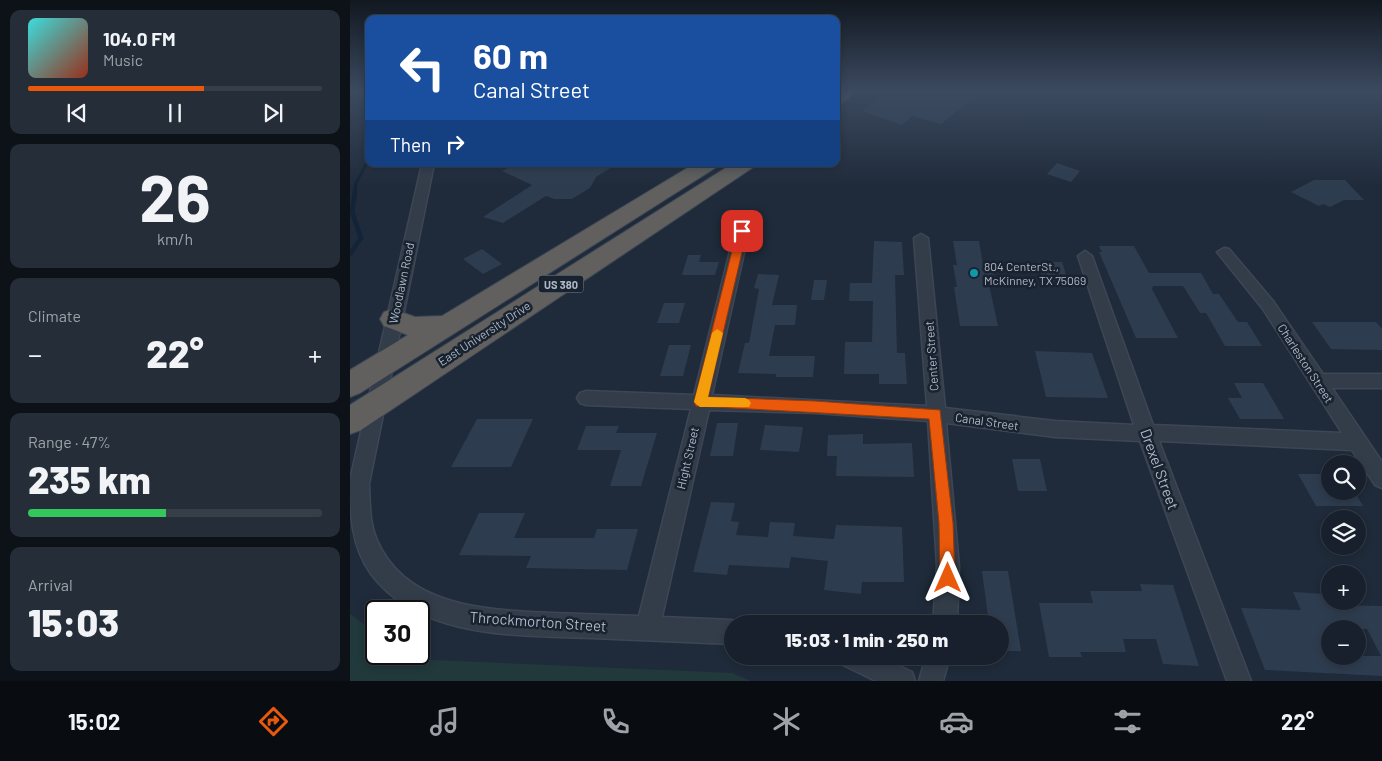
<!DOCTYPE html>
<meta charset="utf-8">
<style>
body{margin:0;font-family:Barlow,sans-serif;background:#242d38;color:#f1f3f6;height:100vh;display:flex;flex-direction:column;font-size:19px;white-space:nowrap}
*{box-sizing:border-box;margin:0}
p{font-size:16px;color:#9ea3a9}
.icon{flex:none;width:28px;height:28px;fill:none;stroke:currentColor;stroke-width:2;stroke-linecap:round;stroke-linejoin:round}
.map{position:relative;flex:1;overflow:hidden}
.panel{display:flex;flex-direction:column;gap:10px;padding:10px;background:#0d1218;width:350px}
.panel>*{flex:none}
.top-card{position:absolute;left:15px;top:15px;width:475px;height:152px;border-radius:10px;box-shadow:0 2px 8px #0003,0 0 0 1px #363e48;background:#1a4fa0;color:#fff;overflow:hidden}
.tools{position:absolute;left:971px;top:455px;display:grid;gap:10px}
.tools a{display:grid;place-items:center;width:45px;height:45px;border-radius:50%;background:#17202c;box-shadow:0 2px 8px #0003,0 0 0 1px #363e48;font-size:25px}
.speed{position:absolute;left:15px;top:600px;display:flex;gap:10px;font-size:25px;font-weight:700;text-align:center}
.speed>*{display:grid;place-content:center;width:65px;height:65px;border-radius:50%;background:#17202c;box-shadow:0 2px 8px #0003,0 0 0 1px #363e48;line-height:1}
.speed .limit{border:2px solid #111;border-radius:8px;background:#fff;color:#111}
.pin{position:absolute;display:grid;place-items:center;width:42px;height:42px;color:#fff;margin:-21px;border-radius:10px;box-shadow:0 2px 8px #0006}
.me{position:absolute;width:55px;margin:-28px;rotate:0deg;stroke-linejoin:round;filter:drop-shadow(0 0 4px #0008)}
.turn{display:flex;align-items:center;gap:18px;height:105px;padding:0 25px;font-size:22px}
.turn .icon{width:65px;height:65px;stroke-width:2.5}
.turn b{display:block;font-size:35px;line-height:42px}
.then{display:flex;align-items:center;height:48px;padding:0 25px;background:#0003;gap:10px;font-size:19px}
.big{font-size:38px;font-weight:800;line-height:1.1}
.panel .tile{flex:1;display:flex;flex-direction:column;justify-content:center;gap:8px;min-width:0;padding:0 18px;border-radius:10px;background:#242d38}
.panel .dial{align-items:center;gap:0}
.dial b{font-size:65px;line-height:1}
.song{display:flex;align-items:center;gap:15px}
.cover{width:60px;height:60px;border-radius:8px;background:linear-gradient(135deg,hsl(180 70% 55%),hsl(10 70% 35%))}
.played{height:5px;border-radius:2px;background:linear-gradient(90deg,#ea580c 60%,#363e48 60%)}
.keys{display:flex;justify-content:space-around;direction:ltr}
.heat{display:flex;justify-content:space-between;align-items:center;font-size:28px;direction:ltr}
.charge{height:8px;border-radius:4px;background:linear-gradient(90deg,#34c759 47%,#363e48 0)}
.trip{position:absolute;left:374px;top:615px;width:285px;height:50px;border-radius:25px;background:#17202c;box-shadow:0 2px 8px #0003,0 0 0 1px #363e48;font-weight:800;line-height:50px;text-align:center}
.dock{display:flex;height:80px;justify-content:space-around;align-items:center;background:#090d12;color:#9ea3a9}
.dock .icon{width:35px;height:35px}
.dock .on{color:#ea580c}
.dock b{font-size:22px;color:#f1f3f6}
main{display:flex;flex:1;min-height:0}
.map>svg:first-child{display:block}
.green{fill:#21393b}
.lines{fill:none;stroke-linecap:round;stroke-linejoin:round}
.stream-far1{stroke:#132338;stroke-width:3}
.stream{stroke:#132338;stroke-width:4.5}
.building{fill:#2e3c4f;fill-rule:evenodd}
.minor-casing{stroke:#3d4654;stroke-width:3}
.trunk-casing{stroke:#3e4855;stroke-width:2}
.minor{fill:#333d4a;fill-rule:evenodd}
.trunk{fill:#61605e;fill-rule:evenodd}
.route{fill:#ea580c;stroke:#983908}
.slow{fill:#f59e0b}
.culture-dot{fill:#0f9aa8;stroke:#19222f;stroke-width:2}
.labels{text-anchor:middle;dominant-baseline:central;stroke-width:5;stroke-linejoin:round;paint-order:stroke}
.shield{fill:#19222f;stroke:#818b99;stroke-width:1}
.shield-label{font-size:11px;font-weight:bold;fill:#aeb8c7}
.poi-label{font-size:12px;fill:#aeb8c7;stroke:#19222f;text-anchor:start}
.street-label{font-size:12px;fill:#aeb8c7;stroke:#19222f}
.near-street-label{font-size:15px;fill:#aeb8c7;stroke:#19222f}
</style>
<main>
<section class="panel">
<div class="tile">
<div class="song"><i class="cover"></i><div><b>104.0 FM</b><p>Music</p></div></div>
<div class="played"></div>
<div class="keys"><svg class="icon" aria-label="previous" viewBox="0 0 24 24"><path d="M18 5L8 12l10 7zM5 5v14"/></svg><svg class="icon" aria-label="pause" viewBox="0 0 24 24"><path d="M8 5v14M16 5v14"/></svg><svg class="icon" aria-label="next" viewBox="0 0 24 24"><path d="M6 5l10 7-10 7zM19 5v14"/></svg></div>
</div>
<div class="tile dial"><b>26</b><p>km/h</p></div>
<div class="tile"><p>Climate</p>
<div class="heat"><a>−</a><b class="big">22°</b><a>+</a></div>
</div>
<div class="tile"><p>Range · 47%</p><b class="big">235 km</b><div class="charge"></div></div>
<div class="tile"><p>Arrival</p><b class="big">15:03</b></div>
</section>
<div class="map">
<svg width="1032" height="681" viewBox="0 0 1032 681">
<rect width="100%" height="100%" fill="#1f2b3a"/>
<path class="green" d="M0,614L26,633V654H54L61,659L382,673L401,681H0Z"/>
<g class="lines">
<path class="stream-far1" d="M1028,91L1032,98
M5,192L6,183L19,159"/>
<path class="stream" d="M0,254L11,238L2,212L5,191"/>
</g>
<path class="building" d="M539,91H604L625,96L591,124L562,116L552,125L512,111Z
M707,163L730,171L721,182L697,174Z
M165,164H267L246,177L240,188L222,199H204L196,196L153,223L133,217L182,185L152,171Z
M964,180H995L1014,200H994L980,207L973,204L969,206L941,192Z
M524,241L552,242L554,275H545L547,353H555L557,384H529V374H494L495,342H522L523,301H499L500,283H522Z
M603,241H629L633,265H641L645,280H638L648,326H610L604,287H607L603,265H607Z
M749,246H784L799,273H851L863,294H869L888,322H897L912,346H875L856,313H850L833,286H803L802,289L828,338H786L749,252H752Z
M132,249L152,264L133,274L113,259Z
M338,255H351L349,262H369L365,275H332Z
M688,262H712L718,281H694Z
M408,274L429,275L422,305H447L445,325H425L419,356H465L463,377H426V374L388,373L395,343H399L409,289L404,288Z
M464,280H477L474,300H461Z
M314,303H335L329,323H307Z
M962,322H1026L1032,329V350L981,349Z
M319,345H341L333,376H310Z
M685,351L742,353L758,398L696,397Z
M884,383H913L934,419H890L878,398H892Z
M127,419H183L161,467H101Z
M367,423H388L383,456H360Z
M415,425L453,427L449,452L410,450Z
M236,426H269L266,433H307L291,486H260L271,450H227Z
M513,434V444L562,443L564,477L486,476L487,456H477L478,435Z
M662,459H690L697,491H668Z
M948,474H980V491H1004L1013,506H966Z
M361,502L385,503L381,521L389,522L386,535L418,537L420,522L445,523L443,536L484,539L486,525L552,527L554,582H512L511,594L474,590L478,561L441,557L439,568L379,565L377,575L343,572Z
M129,513H175L164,538H244L247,529H288L277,570L176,568L181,556L109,555Z
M632,571H658L671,651H650V624H639Z
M790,584L823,585L849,666L813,664L806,639H773L776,652H730L732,657H699L689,603H743L740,591H792Z
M943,592L976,594L981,605L1032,606V676L915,670L891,608L951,610ZM980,629H1017L1031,656H980Z"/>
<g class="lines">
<g class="minor-casing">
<path id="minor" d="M72,164H84L19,484C20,503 19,522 27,540C56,608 139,610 202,613C231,614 260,615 289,616L341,409L236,405L230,403L227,398L230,393L236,391L344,395L385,231L392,227L399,231L362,395L577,406L564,238L571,234L578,238L595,408L705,421L784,425L728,256L735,251L742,256L803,425L992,433L913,309L867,252L874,248L879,249L923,301L973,374H1032V388H982L1032,462V488L1025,485L1002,450L809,441L901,681H877L790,441L705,437L596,423L609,566L607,624H583L587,566L578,421L465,413L359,410L312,617L382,620L390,624H382V644C335,642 289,640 242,638C169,635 71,640 21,574C1,546 0,513 0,480Z
M490,656H529L562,672L565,681H526L493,665Z
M576,656H600L593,681H569Z"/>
</g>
<g class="trunk-casing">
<path id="trunk" d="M486,91H506L492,103L486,104Z
M344,164H368L365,168L10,393L0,397V370L58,335L34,326L30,319L34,312L43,309L65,317L92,316Z
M382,164H405L402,168L11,430L0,434V405Z"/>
</g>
<use href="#minor" class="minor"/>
<use href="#trunk" class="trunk"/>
</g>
<linearGradient id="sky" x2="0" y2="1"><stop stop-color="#111820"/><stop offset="0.49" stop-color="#3c4a60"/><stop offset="1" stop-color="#3c4a60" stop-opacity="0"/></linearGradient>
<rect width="1032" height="186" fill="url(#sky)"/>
<path class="route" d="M392,228L397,231L358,397L465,401L590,410L603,523L605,578L603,584L598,586L592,584L590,578L589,523L579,419L346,406L344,402L387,231Z"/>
<path class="slow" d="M367,329L373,333L358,397L395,398L399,400L401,403L399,407H350L344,402L362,333Z"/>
<circle class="culture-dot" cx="624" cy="273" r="5"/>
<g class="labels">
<rect class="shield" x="188.5" y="275.5" width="45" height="17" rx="4"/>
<g class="shield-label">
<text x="211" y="284">US 380</text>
</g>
<g class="poi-label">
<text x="634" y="266">804 CenterSt.,<tspan x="634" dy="14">McKinney, TX 75069</tspan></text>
</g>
<g class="street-label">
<text transform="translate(51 283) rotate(-78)">Woodlawn Road</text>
<text transform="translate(134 333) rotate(-33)">East University Drive</text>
<text transform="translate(581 356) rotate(-94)">Center Street</text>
<text transform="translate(956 363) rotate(57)">Charleston Street</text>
<text transform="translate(637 421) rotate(8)">Canal Street</text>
<text transform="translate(337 458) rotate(-77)">Hight Street</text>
</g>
<g class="near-street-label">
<text transform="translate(810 469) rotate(70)">Drexel Street</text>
<text transform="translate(188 621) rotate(4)">Throckmorton Street</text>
</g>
</g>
</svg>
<div class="tools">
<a><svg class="icon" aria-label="search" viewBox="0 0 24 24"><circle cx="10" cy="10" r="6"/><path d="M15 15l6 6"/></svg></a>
<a><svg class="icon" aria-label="layers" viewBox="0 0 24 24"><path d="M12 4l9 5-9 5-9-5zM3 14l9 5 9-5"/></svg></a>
<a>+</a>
<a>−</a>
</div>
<div class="speed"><div class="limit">30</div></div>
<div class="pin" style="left:392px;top:231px;background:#d93025"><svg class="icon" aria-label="arrive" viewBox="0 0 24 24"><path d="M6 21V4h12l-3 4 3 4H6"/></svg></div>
<svg class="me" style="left:598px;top:578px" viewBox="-20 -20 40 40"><path d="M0-17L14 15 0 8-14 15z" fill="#ea580c" stroke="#fff" stroke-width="4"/></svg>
<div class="trip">15:03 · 1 min · 250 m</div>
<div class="top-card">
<div class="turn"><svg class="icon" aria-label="left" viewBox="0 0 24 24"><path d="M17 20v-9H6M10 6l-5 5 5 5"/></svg><div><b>60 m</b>Canal Street</div></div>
<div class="then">Then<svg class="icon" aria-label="right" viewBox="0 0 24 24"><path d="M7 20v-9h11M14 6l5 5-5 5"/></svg></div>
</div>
</div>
</main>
<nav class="dock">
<b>15:02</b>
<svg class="icon on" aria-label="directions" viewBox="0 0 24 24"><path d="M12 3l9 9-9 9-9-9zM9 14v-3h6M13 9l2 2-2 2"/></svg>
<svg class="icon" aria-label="music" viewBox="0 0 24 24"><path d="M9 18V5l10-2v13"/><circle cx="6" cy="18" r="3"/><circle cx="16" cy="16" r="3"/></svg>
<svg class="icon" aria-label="phone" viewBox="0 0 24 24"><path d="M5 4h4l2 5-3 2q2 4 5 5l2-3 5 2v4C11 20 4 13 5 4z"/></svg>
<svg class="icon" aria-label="climate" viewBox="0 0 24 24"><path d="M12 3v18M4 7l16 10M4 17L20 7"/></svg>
<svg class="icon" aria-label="car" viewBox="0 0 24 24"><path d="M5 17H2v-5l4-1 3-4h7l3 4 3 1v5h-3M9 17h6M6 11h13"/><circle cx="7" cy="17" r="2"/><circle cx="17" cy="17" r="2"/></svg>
<svg class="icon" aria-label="filters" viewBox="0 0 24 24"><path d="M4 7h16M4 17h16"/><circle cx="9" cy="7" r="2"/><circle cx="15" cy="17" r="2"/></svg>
<b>22°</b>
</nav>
